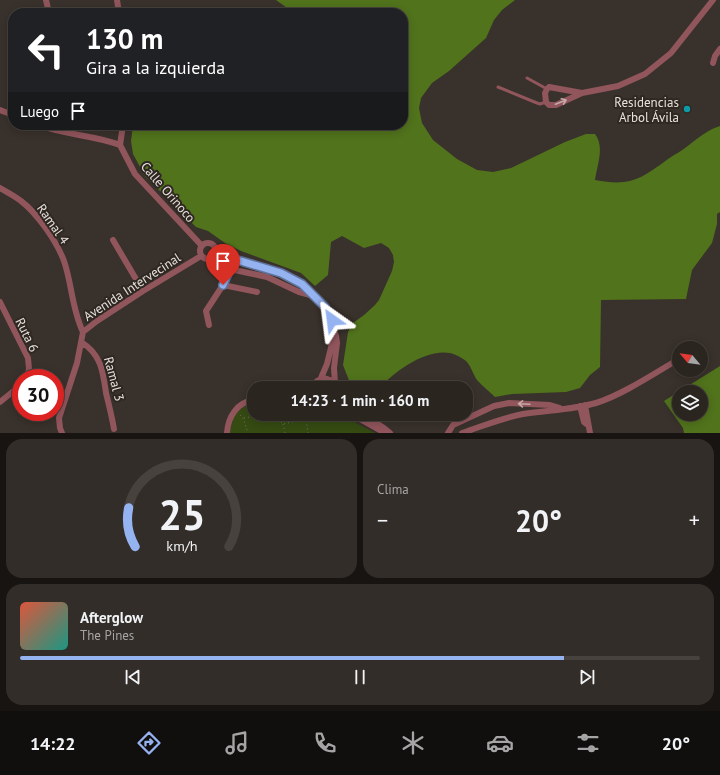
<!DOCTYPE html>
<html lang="es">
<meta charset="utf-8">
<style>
body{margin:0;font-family:"PT Sans",sans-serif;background:#332d29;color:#f1f3f6;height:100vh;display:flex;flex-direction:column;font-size:15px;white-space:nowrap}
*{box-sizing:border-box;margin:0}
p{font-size:13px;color:#a6a5a5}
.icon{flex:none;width:22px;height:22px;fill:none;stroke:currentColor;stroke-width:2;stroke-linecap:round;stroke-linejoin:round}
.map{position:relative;height:433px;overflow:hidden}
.sheet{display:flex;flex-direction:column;gap:6px;padding:6px;background:#181412;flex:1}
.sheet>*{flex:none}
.top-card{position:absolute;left:8px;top:8px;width:400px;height:122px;border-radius:16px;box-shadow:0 2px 10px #0003,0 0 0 1px #47423e;background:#202124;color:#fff;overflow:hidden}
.needle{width:26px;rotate:299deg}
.fabs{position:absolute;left:672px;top:341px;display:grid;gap:8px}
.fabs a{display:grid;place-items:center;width:36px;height:36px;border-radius:50%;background:#2b2520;box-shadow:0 2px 10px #0003,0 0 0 1px #47423e;font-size:20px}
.speed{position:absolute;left:12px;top:369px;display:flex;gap:8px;font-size:20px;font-weight:700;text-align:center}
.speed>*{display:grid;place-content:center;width:52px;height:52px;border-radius:50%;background:#2b2520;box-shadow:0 2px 10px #0003,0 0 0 1px #47423e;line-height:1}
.speed .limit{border:6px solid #d22;background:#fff;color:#111}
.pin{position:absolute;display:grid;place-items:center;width:34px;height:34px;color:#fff;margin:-41px -17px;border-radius:50% 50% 50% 0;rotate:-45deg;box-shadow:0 0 4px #0007}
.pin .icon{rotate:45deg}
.me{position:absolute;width:44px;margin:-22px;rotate:329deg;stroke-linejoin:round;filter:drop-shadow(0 0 3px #0008)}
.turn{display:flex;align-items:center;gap:14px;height:84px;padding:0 12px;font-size:18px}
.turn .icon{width:52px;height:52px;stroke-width:2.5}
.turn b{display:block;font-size:28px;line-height:34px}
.then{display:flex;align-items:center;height:38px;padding:0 12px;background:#0003;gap:8px;font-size:15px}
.big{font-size:30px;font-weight:600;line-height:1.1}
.sheet .tile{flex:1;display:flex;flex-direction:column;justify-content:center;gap:6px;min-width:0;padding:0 14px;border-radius:16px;background:#332d29}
.sheet .dial{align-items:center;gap:0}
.dial svg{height:104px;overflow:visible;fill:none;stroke:#47423e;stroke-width:7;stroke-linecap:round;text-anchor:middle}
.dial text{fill:#f1f3f6;stroke:none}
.song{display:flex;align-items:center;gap:12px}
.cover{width:48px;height:48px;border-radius:6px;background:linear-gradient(135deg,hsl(10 70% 55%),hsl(170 70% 35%))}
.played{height:4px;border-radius:2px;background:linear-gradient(90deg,#95b2f1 80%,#47423e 80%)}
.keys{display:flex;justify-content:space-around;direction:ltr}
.heat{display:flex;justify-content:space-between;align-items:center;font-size:22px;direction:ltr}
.sheet .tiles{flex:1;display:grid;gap:6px;grid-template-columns:1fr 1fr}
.tile:last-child{grid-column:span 2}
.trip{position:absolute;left:247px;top:381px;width:226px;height:40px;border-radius:16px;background:#2b2520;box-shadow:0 2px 10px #0003,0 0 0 1px #47423e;font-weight:600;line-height:40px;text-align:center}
.tab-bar{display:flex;height:64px;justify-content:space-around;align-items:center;background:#110f0d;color:#a6a5a5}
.tab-bar .icon{width:28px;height:28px}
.tab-bar .on{color:#95b2f1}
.tab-bar b{font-size:18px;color:#f1f3f6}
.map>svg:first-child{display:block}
.green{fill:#354b12}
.forest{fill:#51731c;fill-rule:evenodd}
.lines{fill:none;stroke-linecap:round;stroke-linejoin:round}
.path{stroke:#766e69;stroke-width:1;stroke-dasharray:1 3;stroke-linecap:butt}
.service{stroke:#91555c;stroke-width:3}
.minor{stroke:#91555c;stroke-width:6}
.oneway{stroke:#c5a9a9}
.route-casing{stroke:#61749d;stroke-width:10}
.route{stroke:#95b2f1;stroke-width:7}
.culture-dot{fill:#0f9aa8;stroke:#2f2721;stroke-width:1.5}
.labels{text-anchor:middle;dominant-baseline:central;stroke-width:4;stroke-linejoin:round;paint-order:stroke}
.poi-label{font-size:13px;fill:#e7e1dd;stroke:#2f2721;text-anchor:end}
.street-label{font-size:13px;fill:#e7e1dd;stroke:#2f2721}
</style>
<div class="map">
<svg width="720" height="433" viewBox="0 0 720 433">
<rect width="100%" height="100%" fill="#39312b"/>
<path class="green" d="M248,405H254V414H339L375,433H230C233,418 234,412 248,405Z"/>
<path class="forest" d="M276,0H515L502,10L494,20L486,38L449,71L432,83L421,98L419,108L422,123L433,140L457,159L477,170L493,172L511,168L565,142L586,134H595C605,147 597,165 595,180C630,187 641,179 668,159C675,154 682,151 689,145C698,138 709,129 720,126V212L717,214V224L712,243L692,270L686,299L601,300L600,367L590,375L580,388L566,392L512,394L495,397C489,391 482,386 477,380C473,374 471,366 466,361C464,359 461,358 458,356C434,343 395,370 380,388H352L343,365L348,332L353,323L364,315L375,305L379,300L392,271L394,262L393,255L389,248L381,243L364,248L342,236L331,242L328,275L315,286L301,273L241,251L225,243L208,231L196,227L145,176L133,154L131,141L133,125H403V13H294Z
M720,366V433H684L683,428L664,401ZM679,392H701V414H679Z"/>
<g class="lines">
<path class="path" d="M272,414L283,424L306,419L308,433H307
M240,415L243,418L248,433
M244,418L269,414
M283,424L285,433"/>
<path class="service" d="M527,78L547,89
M498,87L537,103L540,104L546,102"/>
<path class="minor" d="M46,0L49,13
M117,0L119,13
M713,63L715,56L720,49
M582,93L549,87L547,89L545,93L546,102L549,105H556L582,93L618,86L645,74L671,53L713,0
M0,110L13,115
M38,125C65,135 94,135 120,145
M123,125L120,145L135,174L202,246
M0,188C7,192 15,196 21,201C37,213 57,242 64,261C72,284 72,310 83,332
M113,240L143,291
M200 251a8 8 0 1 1 16 0a8 8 0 1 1-16 0Z
M216,249L234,259L281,273L289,277L306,287L321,303L329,313L336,336L337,343L334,368L335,383
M210,259L230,269L267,277L299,292L314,296
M234,259L223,285L257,292
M0,302L28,358L29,369L27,378
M209,325L206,311L223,285
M81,342C101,354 103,371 106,393C109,405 112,417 114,429
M321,378L327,364L334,335
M305,388L314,383
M313,388L317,381L324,378L333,381L337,388
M0,402L21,385
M585,405L590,433
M580,406L584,422L588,425
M351,414L385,433
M362,414L384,428L390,433
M62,433L60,428L59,418L77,363L83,332L97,321L143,291L201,256
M227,433C228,417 237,402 254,400
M448,433L453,425L494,406L509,403L550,405L560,408
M462,433C483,426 502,418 523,414C547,410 572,410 596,403C622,395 655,373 679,359"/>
</g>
<defs><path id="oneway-shaft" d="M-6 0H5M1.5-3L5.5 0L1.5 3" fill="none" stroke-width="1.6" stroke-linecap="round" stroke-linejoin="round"/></defs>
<g class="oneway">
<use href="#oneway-shaft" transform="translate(561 102) rotate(-21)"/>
<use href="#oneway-shaft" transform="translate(524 404) rotate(-177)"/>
</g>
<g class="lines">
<g class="route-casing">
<path id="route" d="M223,285L234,259L281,273L302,284L325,307L332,320"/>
</g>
<use href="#route" class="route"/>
</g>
<circle class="culture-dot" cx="687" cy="109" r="4"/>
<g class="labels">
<g class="poi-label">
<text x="679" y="102">Residencias<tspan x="679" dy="15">Arbol Ávila</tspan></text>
</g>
<g class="street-label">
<text transform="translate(168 192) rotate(49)">Calle Orinoco</text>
<text transform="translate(53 224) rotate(55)">Ramal 4</text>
<text transform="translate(132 287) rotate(-33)">Avenida Intervecinal</text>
<text transform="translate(27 335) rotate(64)">Ruta 6</text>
<text transform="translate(114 379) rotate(75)">Ramal 3</text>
</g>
</g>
</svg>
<div class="fabs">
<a><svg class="needle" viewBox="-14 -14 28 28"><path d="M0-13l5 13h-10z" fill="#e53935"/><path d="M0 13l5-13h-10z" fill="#a6a5a5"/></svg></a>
<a><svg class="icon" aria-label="layers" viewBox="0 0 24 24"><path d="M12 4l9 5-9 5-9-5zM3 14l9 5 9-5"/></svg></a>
</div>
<div class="speed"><div class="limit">30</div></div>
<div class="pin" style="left:223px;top:285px;background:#d93025"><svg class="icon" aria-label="arrive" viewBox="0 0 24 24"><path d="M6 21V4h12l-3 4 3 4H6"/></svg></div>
<svg class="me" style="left:332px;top:320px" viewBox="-20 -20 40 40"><path d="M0-17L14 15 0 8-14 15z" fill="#95b2f1" stroke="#fff" stroke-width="4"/></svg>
<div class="trip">14:23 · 1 min · 160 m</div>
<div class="top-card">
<div class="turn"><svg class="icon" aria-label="left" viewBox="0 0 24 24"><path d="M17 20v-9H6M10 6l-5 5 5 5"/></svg><div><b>130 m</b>Gira a la izquierda</div></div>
<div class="then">Luego<svg class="icon" aria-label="arrive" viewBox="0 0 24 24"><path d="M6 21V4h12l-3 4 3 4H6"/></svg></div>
</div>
</div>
<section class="sheet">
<div class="tiles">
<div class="tile dial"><svg viewBox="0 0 100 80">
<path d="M14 69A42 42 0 1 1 86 69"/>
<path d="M14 69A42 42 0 0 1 9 39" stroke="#95b2f1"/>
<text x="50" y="56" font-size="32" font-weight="700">25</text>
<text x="50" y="72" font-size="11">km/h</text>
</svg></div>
<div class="tile"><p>Clima</p>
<div class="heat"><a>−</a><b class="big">20°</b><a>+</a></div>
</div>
<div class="tile">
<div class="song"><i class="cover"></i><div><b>Afterglow</b><p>The Pines</p></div></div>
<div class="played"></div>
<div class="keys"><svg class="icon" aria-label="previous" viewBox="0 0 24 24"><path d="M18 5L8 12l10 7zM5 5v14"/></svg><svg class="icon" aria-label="pause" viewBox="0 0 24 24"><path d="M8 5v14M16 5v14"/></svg><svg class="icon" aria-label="next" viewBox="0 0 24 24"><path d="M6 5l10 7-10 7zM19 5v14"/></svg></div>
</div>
</div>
</section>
<nav class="tab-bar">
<b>14:22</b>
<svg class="icon on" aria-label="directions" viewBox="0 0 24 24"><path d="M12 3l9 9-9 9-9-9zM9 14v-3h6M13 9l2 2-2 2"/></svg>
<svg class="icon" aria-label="music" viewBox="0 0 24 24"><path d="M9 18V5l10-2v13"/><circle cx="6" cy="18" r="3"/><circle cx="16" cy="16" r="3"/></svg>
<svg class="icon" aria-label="phone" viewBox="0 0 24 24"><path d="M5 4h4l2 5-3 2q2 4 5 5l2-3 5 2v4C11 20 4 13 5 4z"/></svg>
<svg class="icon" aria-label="climate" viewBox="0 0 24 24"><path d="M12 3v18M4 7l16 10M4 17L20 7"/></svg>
<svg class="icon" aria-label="car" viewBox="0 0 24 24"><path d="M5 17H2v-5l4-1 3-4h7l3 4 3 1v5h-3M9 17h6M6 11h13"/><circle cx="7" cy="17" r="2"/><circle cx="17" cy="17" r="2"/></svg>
<svg class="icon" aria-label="filters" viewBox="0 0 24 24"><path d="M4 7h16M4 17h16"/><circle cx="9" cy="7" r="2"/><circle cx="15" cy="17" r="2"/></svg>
<b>20°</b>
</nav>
